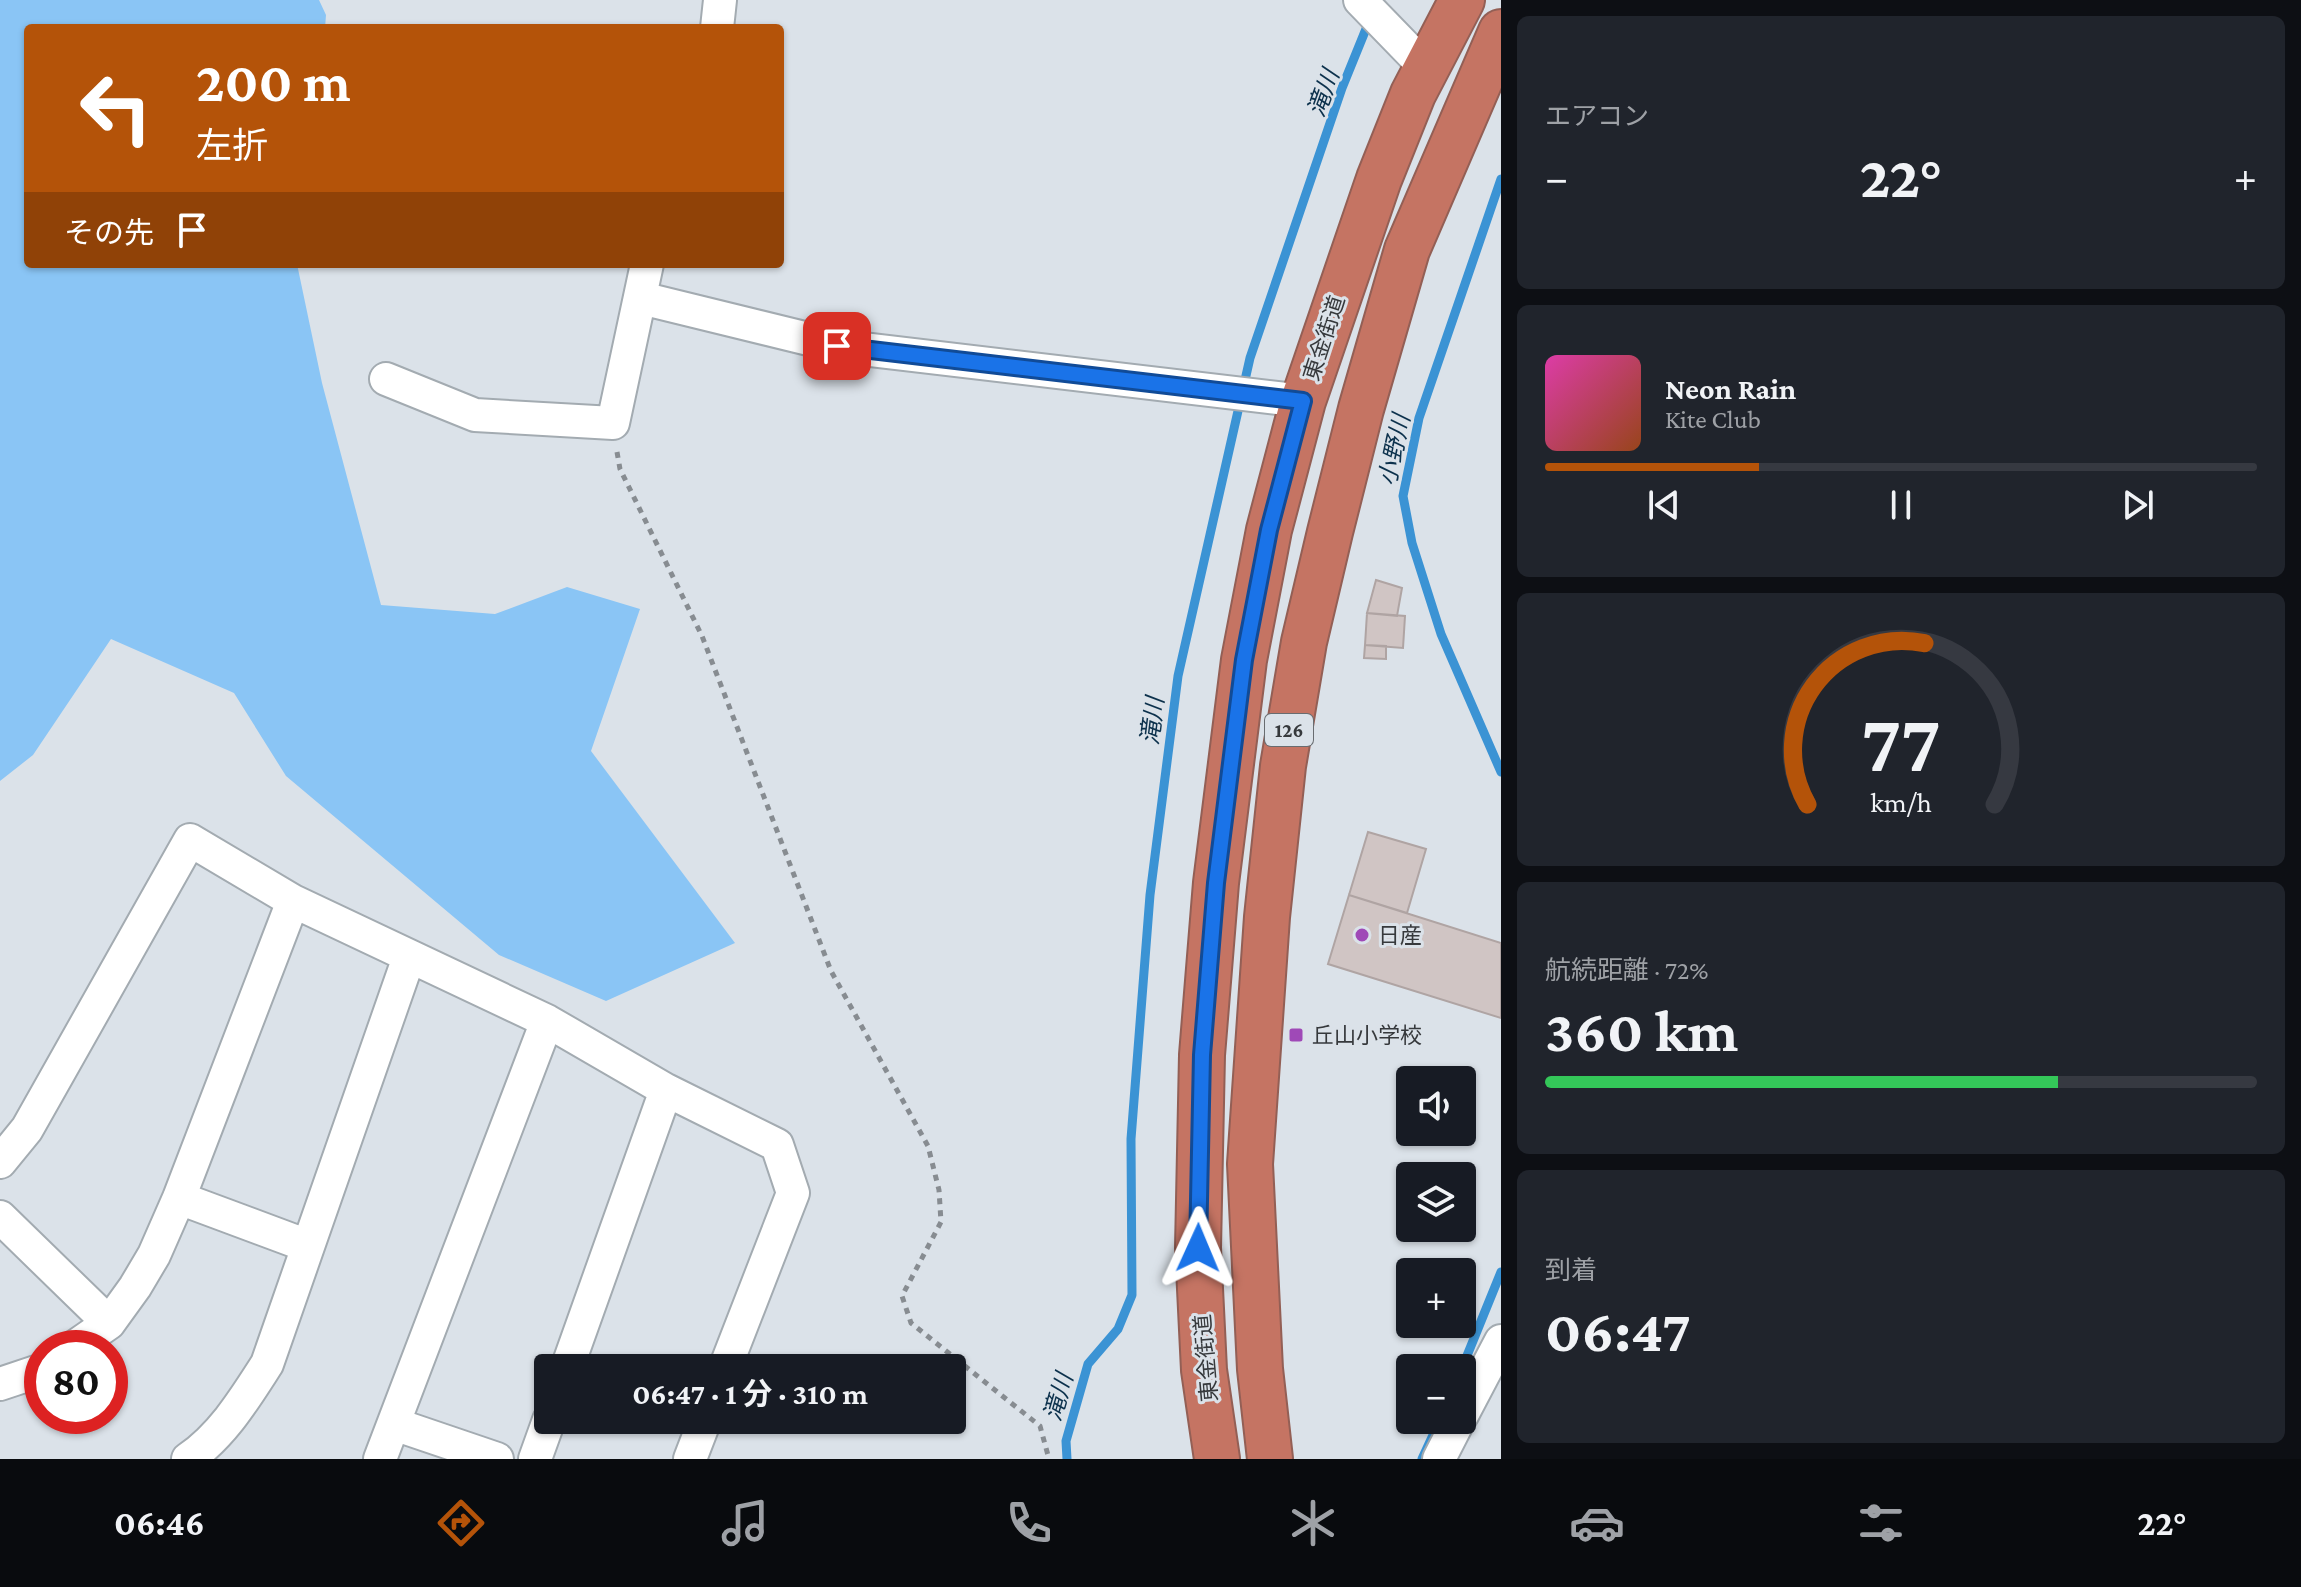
<!DOCTYPE html>
<html lang="ja">
<meta charset="utf-8">
<style>
body{margin:0;font-family:"Crimson Pro","Noto Sans JP",serif;background:#20242c;color:#f1f3f6;height:100vh;display:flex;flex-direction:column;font-size:30px;white-space:nowrap}
*{box-sizing:border-box;margin:0}
p{font-size:26px;color:#9ea1a6}
.icon{flex:none;width:44px;height:44px;fill:none;stroke:currentColor;stroke-width:2;stroke-linecap:round;stroke-linejoin:round}
.map{position:relative;flex:1;overflow:hidden}
.panel{display:flex;flex-direction:column;gap:16px;padding:16px;background:#0d0f14;width:800px}
.panel>*{flex:none}
.banner{position:absolute;left:24px;top:24px;width:760px;height:244px;border-radius:8px;box-shadow:0 2px 6px #0004;background:#b45309;color:#fff;overflow:hidden}
.buttons{position:absolute;left:1396px;top:1066px;display:grid;gap:16px}
.buttons a{display:grid;place-items:center;width:80px;height:80px;border-radius:8px;background:#171b24;box-shadow:0 2px 6px #0004;font-size:40px}
.speed{position:absolute;left:24px;top:1330px;display:flex;gap:16px;font-size:40px;font-weight:700;text-align:center}
.speed>*{display:grid;place-content:center;width:104px;height:104px;border-radius:50%;background:#171b24;box-shadow:0 2px 6px #0004;line-height:1}
.speed .limit{border:12px solid #d22;background:#fff;color:#111}
.pin{position:absolute;display:grid;place-items:center;width:68px;height:68px;color:#fff;margin:-34px;border-radius:16px;box-shadow:0 4px 12px #0006}
.me{position:absolute;width:88px;margin:-44px;rotate:1deg;stroke-linejoin:round;filter:drop-shadow(0 0 6px #0008)}
.turn{display:flex;align-items:center;gap:28px;height:168px;padding:0 40px;font-size:36px}
.turn .icon{width:104px;height:104px;stroke-width:2.5}
.turn b{display:block;font-size:56px;line-height:68px}
.then{display:flex;align-items:center;height:76px;padding:0 40px;background:#0003;gap:16px;font-size:30px}
.big{font-size:60px;font-weight:700;line-height:1.1}
.panel .widget{flex:1;display:flex;flex-direction:column;justify-content:center;gap:12px;min-width:0;padding:0 28px;border-radius:12px;background:#20242c}
.panel .dial{align-items:center;gap:0}
.dial svg{height:208px;overflow:visible;fill:none;stroke:#363941;stroke-width:7;stroke-linecap:round;text-anchor:middle}
.dial text{fill:#f1f3f6;stroke:none}
.song{display:flex;align-items:center;gap:24px}
.cover{width:96px;height:96px;border-radius:12px;background:linear-gradient(135deg,hsl(320 70% 55%),hsl(20 70% 35%))}
.played{height:8px;border-radius:4px;background:linear-gradient(90deg,#b45309 30%,#363941 30%)}
.keys{display:flex;justify-content:space-around;direction:ltr}
.heat{display:flex;justify-content:space-between;align-items:center;font-size:44px;direction:ltr}
.charge{height:12px;border-radius:6px;background:linear-gradient(90deg,#34c759 72%,#363941 0)}
.trip{position:absolute;left:534px;top:1354px;width:432px;height:80px;border-radius:8px;background:#171b24;box-shadow:0 2px 6px #0004;font-weight:700;line-height:80px;text-align:center}
.tabs{display:flex;height:128px;justify-content:space-around;align-items:center;background:#090b0e;color:#9ea1a6}
.tabs .icon{width:56px;height:56px}
.tabs .on{color:#b45309}
.tabs b{font-size:36px;color:#f1f3f6}
main{display:flex;flex:1;min-height:0}
.map>svg:first-child{display:block}
.green{fill:#8ac5f5}
.lines{fill:none;stroke-linecap:round;stroke-linejoin:round}
.stream{stroke:#3b93d4;stroke-width:9}
.building{fill:#d0c5c4;stroke:#afa4a3;stroke-width:2}
.street-casing{stroke:#a3abb1;stroke-width:36}
.highway-casing{stroke:#935f55;stroke-width:48}
.path{stroke:#878c91;stroke-width:5;stroke-dasharray:6 6;stroke-linecap:butt}
.street{stroke:#fff;stroke-width:32}
.highway{stroke:#c57463;stroke-width:44}
.route-casing{stroke:#114b97;stroke-width:20}
.route{stroke:#1a73e8;stroke-width:14}
.poi-dot{fill:#9f49b7;stroke:#dbe2e9;stroke-width:3}
.labels{text-anchor:middle;dominant-baseline:central;stroke-width:6;stroke-linejoin:round;paint-order:stroke}
.shield{fill:#dbe2e9;stroke:#686c70;stroke-width:2}
.shield-label{font-size:20px;font-weight:bold;fill:#36393c}
.street-label{font-size:22px;fill:#36393c;stroke:#dbe2e9}
.poi-label{font-size:22px;fill:#36393c;stroke:#dbe2e9;text-anchor:start}
.water-label{font-size:24px;font-style:italic;fill:#0c314c;stroke:#dbe2e9}
</style>
<main>
<div class="map">
<svg width="1501" height="1459" viewBox="0 0 1501 1459">
<rect width="100%" height="100%" fill="#dbe2e9"/>
<path class="green" d="M0,0H319L326,15L325,28H28V264H297L322,383L381,605L495,614L567,587L640,609L591,751L735,943L606,1001L499,955L286,776L234,693L111,639L33,755L0,781Z"/>
<g class="lines">
<path class="stream" d="M1501,179L1419,418L1403,496L1412,543L1441,634L1501,772
M1462,1368L1501,1272
M1067,1459L1066,1441L1088,1364L1118,1329L1132,1295L1131,1139L1150,895L1178,676L1250,358L1342,88L1370,19
M1422,1459L1440,1420"/>
</g>
<path class="building" d="M1376,580L1402,588L1397,616L1367,613Z
M1367,613L1405,616L1403,648L1365,645Z
M1365,645L1386,646V659L1364,658Z
M1368,832L1426,849L1407,913L1349,895Z
M1349,895L1501,943V1018L1328,964Z"/>
<g class="lines">
<g class="street-casing">
<path id="street" d="M1360,0L1426,68
M717,28L720,0
M641,298L837,346L1303,401
M386,379L475,415L613,423L647,264
M0,1162L27,1129L190,840L293,901L547,1021L666,1090L777,1145L793,1193L725,1368
M179,1198L308,1246
M0,1217L109,1323
M73,1348L109,1323L135,1287L154,1255L179,1198L293,901
M567,1368L666,1090
M0,1384L42,1370
M1462,1415L1501,1341
M394,1424L497,1459
M188,1459C223,1435 245,1398 267,1364L409,957
M380,1459L547,1021
M535,1459L549,1420
M690,1459L705,1420
M1439,1459L1459,1420"/>
</g>
<g class="highway-casing">
<path id="highway" d="M1217,1459L1204,1370L1198,1248L1202,1055L1216,883L1244,660L1269,530L1303,401L1379,179L1413,94L1462,0
M1270,1459L1260,1369L1250,1164L1267,917L1283,766L1304,642L1330,532L1361,409L1407,250L1501,32"/>
</g>
<path class="path" d="M617,452L620,469L702,636L831,971L928,1146L939,1190L941,1222L902,1296L911,1323L1040,1426L1049,1459"/>
<use href="#street" class="street"/>
<use href="#highway" class="highway"/>
</g>
<g class="lines">
<g class="route-casing">
<path id="route" d="M837,346L1303,401L1269,530L1244,660L1216,883L1202,1055L1198,1248"/>
</g>
<use href="#route" class="route"/>
</g>
<g class="poi-dot">
<circle cx="1362" cy="935" r="8"/>
<rect x="1288" y="1027" width="16" height="16" rx="4"/>
</g>
<g class="labels">
<rect class="shield" x="1265" y="714" width="48" height="32" rx="6"/>
<g class="shield-label">
<text x="1289" y="730">126</text>
</g>
<g class="street-label">
<text transform="translate(1324 338) rotate(-72)">東金街道</text>
<text transform="translate(1206 1358) rotate(-95)">東金街道</text>
</g>
<g class="poi-label">
<text x="1378" y="935">日産</text>
<text x="1312" y="1035">丘山小学校</text>
</g>
<g class="water-label">
<text transform="translate(1323 93) rotate(-70)">滝川</text>
<text transform="translate(1394 450) rotate(-78)">小野川</text>
<text transform="translate(1152 721) rotate(-83)">滝川</text>
<text transform="translate(1058 1397) rotate(-74)">滝川</text>
</g>
</g>
</svg>
<div class="buttons">
<a><svg class="icon" aria-label="sound" viewBox="0 0 24 24"><path d="M4 9h4l5-4v14l-5-4H4zM17 9q2 3 0 6"/></svg></a>
<a><svg class="icon" aria-label="layers" viewBox="0 0 24 24"><path d="M12 4l9 5-9 5-9-5zM3 14l9 5 9-5"/></svg></a>
<a>+</a>
<a>−</a>
</div>
<div class="speed"><div class="limit">80</div></div>
<div class="pin" style="left:837px;top:346px;background:#d93025"><svg class="icon" aria-label="arrive" viewBox="0 0 24 24"><path d="M6 21V4h12l-3 4 3 4H6"/></svg></div>
<svg class="me" style="left:1198px;top:1248px" viewBox="-20 -20 40 40"><path d="M0-17L14 15 0 8-14 15z" fill="#1a73e8" stroke="#fff" stroke-width="4"/></svg>
<div class="trip">06:47 · 1 分 · 310 m</div>
<div class="banner">
<div class="turn"><svg class="icon" aria-label="left" viewBox="0 0 24 24"><path d="M17 20v-9H6M10 6l-5 5 5 5"/></svg><div><b>200 m</b>左折</div></div>
<div class="then">その先<svg class="icon" aria-label="arrive" viewBox="0 0 24 24"><path d="M6 21V4h12l-3 4 3 4H6"/></svg></div>
</div>
</div>
<section class="panel">
<div class="widget"><p>エアコン</p>
<div class="heat"><a>−</a><b class="big">22°</b><a>+</a></div>
</div>
<div class="widget">
<div class="song"><i class="cover"></i><div><b>Neon Rain</b><p>Kite Club</p></div></div>
<div class="played"></div>
<div class="keys"><svg class="icon" aria-label="previous" viewBox="0 0 24 24"><path d="M18 5L8 12l10 7zM5 5v14"/></svg><svg class="icon" aria-label="pause" viewBox="0 0 24 24"><path d="M8 5v14M16 5v14"/></svg><svg class="icon" aria-label="next" viewBox="0 0 24 24"><path d="M6 5l10 7-10 7zM19 5v14"/></svg></div>
</div>
<div class="widget dial"><svg viewBox="0 0 100 80">
<path d="M14 69A42 42 0 1 1 86 69"/>
<path d="M14 69A42 42 0 0 1 59 7" stroke="#b45309"/>
<text x="50" y="56" font-size="32" font-weight="700">77</text>
<text x="50" y="72" font-size="11">km/h</text>
</svg></div>
<div class="widget"><p>航続距離 · 72%</p><b class="big">360 km</b><div class="charge"></div></div>
<div class="widget"><p>到着</p><b class="big">06:47</b></div>
</section>
</main>
<nav class="tabs">
<b>06:46</b>
<svg class="icon on" aria-label="directions" viewBox="0 0 24 24"><path d="M12 3l9 9-9 9-9-9zM9 14v-3h6M13 9l2 2-2 2"/></svg>
<svg class="icon" aria-label="music" viewBox="0 0 24 24"><path d="M9 18V5l10-2v13"/><circle cx="6" cy="18" r="3"/><circle cx="16" cy="16" r="3"/></svg>
<svg class="icon" aria-label="phone" viewBox="0 0 24 24"><path d="M5 4h4l2 5-3 2q2 4 5 5l2-3 5 2v4C11 20 4 13 5 4z"/></svg>
<svg class="icon" aria-label="climate" viewBox="0 0 24 24"><path d="M12 3v18M4 7l16 10M4 17L20 7"/></svg>
<svg class="icon" aria-label="car" viewBox="0 0 24 24"><path d="M5 17H2v-5l4-1 3-4h7l3 4 3 1v5h-3M9 17h6M6 11h13"/><circle cx="7" cy="17" r="2"/><circle cx="17" cy="17" r="2"/></svg>
<svg class="icon" aria-label="filters" viewBox="0 0 24 24"><path d="M4 7h16M4 17h16"/><circle cx="9" cy="7" r="2"/><circle cx="15" cy="17" r="2"/></svg>
<b>22°</b>
</nav>
